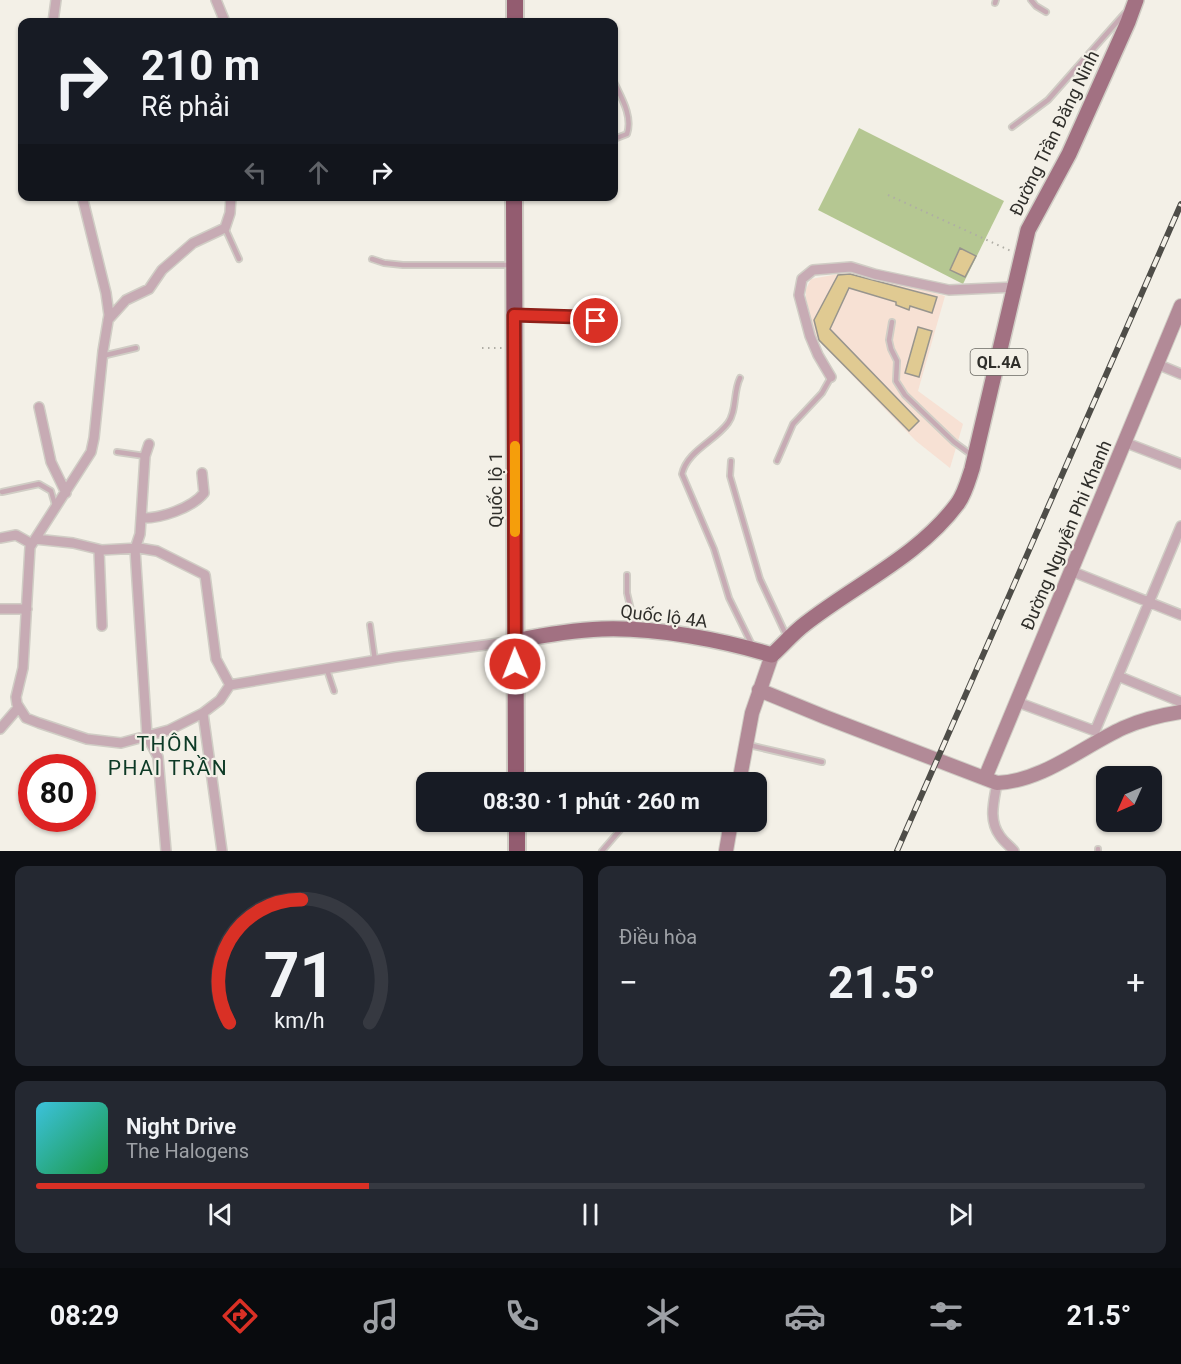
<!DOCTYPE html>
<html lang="vi">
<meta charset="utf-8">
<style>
body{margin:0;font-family:Roboto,sans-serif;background:#242831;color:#f1f3f6;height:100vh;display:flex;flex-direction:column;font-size:22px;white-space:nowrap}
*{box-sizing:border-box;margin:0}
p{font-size:20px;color:#9ea1a6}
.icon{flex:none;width:33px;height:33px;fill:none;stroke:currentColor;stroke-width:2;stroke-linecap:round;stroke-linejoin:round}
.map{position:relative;height:851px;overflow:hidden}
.panel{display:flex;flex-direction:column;gap:15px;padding:15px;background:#0d0f14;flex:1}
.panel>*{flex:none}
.banner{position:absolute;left:18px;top:18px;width:600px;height:183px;border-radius:12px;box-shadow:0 2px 4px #0004;background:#171b24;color:#f1f3f6;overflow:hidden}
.needle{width:39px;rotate:225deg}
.controls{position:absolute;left:1096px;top:766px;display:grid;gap:12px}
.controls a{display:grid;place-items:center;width:66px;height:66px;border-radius:12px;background:#171b24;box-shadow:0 2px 4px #0004;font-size:30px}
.speed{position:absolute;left:18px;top:754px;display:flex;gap:12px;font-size:30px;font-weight:700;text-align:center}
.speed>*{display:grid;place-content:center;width:78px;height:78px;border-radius:50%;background:#171b24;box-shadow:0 2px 4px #0004;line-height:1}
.speed .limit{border:9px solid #d22;background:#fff;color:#111}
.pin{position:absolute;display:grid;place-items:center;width:51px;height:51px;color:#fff;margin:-26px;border:3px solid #fff;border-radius:50%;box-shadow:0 2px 6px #0007}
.me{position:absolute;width:66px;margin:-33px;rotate:359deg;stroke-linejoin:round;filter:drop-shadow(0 0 4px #0008)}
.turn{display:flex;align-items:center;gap:21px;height:126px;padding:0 24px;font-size:27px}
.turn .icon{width:78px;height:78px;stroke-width:2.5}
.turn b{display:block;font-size:42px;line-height:51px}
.lanes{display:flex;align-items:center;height:57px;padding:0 24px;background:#0003;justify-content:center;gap:30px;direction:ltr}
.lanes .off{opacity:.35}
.big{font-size:45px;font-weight:700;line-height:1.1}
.panel .widget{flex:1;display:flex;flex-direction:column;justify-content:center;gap:9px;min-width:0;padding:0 21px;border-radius:12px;background:#242831}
.panel .dial{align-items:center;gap:0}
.dial svg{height:156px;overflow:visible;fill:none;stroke:#363941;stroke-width:7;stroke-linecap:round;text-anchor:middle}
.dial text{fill:#f1f3f6;stroke:none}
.song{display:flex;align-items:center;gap:18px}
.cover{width:72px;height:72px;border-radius:9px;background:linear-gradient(135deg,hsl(190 70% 55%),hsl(140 70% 35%))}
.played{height:6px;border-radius:3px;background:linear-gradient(90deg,#d93025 30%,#363941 30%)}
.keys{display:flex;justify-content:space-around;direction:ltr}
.heat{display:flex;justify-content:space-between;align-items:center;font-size:33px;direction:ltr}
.panel .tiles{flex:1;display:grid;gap:15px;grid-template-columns:1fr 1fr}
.widget:last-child{grid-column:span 2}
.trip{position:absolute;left:416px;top:772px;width:351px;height:60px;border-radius:12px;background:#171b24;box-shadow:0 2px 4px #0004;font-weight:700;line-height:60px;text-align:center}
.tab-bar{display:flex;height:96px;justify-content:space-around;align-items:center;background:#090b0e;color:#9ea1a6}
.tab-bar .icon{width:42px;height:42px}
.tab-bar .on{color:#d93025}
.tab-bar b{font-size:27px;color:#f1f3f6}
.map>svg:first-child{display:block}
.education{fill:#f7e1d4}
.green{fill:#b5c792}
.building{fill:#e0ca92;stroke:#98958d;stroke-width:1.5}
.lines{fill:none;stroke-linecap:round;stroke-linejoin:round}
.lane-casing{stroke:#d0cdc5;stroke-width:8}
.street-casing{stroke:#d0cdc5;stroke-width:12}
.secondary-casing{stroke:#d0cdc5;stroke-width:16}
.primary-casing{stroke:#d0cdc5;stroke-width:18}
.highway-casing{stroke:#d0cdc5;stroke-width:20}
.path{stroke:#afada5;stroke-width:2;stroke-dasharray:1.5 4.5;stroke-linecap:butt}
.lane{stroke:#c7abb4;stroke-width:4.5}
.street{stroke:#c7abb4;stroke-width:9}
.secondary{stroke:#b28a97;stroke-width:14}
.primary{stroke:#a27182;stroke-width:15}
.highway{stroke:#935c70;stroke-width:16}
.rail-casing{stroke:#4e4d48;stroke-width:6}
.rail{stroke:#f3f0e7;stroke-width:4;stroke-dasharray:11;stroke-linecap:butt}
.route-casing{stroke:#8d1f18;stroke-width:15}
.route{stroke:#d93025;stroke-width:10}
.slow{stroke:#f59e0b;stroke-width:10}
.labels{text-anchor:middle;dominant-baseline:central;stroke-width:4.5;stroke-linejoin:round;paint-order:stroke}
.shield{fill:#f3f0e7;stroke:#6a6863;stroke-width:1.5}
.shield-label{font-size:16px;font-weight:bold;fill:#2f2e2a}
.street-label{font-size:18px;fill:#2f2e2a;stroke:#f3f0e7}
.quarter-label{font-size:21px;letter-spacing:1.5px;fill:#0d3a26;stroke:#f3f0e7}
</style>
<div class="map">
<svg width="1181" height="851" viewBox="0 0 1181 851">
<rect width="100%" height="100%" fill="#f3f0e7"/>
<path class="education" d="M854,271L945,296L918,391L963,424L950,468L916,441L815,337L806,298V289L811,279Z"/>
<path class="green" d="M859,128L1004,201L963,284L818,210Z"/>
<path class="building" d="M960,248L976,256L965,277L950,270Z
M850,274L937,297L932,313L910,306L909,310L896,305V302L849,288L830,329L919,421L909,431L819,340L814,320L838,275Z
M918,327L932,331L919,377L905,373Z"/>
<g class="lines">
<g class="lane-casing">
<path id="lane" d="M1031,0L1036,6L1046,12
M995,3L996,0
M614,82C621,97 633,116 627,134L614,139
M1012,127L1048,100L1125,13
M225,228L239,259
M372,259L384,263L403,265H511
M517,315L581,317L596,321
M892,322L889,340L891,349L897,361L896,381L905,395L954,442L973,456
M102,356L136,348
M740,378C733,392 737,411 728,423C715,441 687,451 682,474L714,549L729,598L752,645
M117,452L145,456
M731,461L730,476L760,579L787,637
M777,461L793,424L822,393L831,377
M2,492L39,484L51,491L55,505
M627,575V593L635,627
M370,625L375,661
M327,670L334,691
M749,745L822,762
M1098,849V851
M602,851L627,822"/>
</g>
<g class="street-casing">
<path id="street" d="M216,0L225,22
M53,22L56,0
M82,196L106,293L109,315L103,351L94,438L91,452L30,547L23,668L16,697L17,704L26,718L39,723L87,739L121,743L169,730L203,713L220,700L230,685L395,657L515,641
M108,320L126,300L149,289L162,270L193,243L225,228L230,213L231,196
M1157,364L1181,374
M831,377L818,355L810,336L799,295L802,279L813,270L851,267L874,274L949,290L1016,287
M39,407L51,462L66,493
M1124,442L1181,464
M149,444L145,456L140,534L135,549L147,736L158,757L166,851
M141,518C160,519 192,508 204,493L202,473
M0,538L16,535L32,544
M35,539L73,543L102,550L139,548L157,551L205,575L216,659L230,685
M99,550L102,626
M1071,571L1181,615
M0,609H27
M1118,676L1181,702
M1017,702L1095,731L1181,526
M203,713L222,851
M0,729L18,708
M997,783C994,801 988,820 1000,836C1004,842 1010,846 1014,851"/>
</g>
<g class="secondary-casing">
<path id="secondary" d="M759,690L825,717L997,783C1043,781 1082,747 1123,728C1141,720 1162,715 1181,712
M985,778L1181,306
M739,783L752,713L772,655
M726,851L731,822"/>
</g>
<g class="primary-casing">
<path id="primary" d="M515,641C544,635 573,630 602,629C655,627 722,640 772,655C783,645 793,633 805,624C856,584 919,556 958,503C965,493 968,481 972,469L1028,230L1069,154L1128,22L1136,0"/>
</g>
<g class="highway-casing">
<path id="highway" d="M515,22V0
M514,196L516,783
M517,822V851"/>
</g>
<path class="path" d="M888,195L1011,251
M482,348H503"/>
<use href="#lane" class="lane"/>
<use href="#street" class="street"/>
<use href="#secondary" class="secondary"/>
<use href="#primary" class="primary"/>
<use href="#highway" class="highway"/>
<g class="rail-casing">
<path id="rail" d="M897,851L1181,204"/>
</g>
<use href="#rail" class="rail"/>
</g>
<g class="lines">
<g class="route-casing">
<path id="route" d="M515,664L514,315L580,317L596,321"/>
</g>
<use href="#route" class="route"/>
<path class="slow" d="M515,446V532"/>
</g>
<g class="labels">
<rect class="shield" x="970.5" y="349" width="57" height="26" rx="4.5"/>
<g class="shield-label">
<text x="999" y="362">QL.4A</text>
</g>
<g class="street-label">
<text transform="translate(1054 133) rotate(-64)">Đường Trần Đăng Ninh</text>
<text transform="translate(495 490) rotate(-90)">Quốc lộ 1</text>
<text transform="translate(1066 535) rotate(-67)">Đường Nguyễn Phi Khanh</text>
<text transform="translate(664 616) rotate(7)">Quốc lộ 4A</text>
</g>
<g class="quarter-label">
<text x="168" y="744">THÔN<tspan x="168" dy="24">PHAI TRẦN</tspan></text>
</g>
</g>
</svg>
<div class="controls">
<a><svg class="needle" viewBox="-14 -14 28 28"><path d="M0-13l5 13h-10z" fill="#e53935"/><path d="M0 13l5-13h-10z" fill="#9ea1a6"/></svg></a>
</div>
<div class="speed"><div class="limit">80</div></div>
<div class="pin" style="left:596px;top:321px;background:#d93025"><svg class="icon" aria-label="arrive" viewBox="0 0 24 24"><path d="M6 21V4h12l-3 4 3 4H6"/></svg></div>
<svg class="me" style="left:515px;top:664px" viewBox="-20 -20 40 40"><circle r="17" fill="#d93025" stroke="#fff" stroke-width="3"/><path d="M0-11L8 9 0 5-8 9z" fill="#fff"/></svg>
<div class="trip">08:30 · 1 phút · 260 m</div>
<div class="banner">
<div class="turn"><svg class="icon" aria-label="right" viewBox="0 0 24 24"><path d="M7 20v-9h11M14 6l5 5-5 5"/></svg><div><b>210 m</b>Rẽ phải</div></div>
<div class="lanes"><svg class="icon off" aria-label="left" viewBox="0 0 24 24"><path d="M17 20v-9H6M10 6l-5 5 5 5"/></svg><svg class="icon off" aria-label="ahead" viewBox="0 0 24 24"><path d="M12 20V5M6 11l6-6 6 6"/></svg><svg class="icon" aria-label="right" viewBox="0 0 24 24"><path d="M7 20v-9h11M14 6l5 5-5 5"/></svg></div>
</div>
</div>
<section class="panel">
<div class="tiles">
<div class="widget dial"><svg viewBox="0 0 100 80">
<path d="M14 69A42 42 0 1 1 86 69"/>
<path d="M14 69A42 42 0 0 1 51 6" stroke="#d93025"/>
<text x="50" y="56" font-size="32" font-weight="700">71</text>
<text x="50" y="72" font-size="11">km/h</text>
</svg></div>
<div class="widget"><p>Điều hòa</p>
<div class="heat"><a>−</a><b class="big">21.5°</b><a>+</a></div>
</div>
<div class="widget">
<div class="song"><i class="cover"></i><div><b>Night Drive</b><p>The Halogens</p></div></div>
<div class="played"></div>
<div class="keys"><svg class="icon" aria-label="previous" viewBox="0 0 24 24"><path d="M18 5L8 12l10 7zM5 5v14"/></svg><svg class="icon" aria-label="pause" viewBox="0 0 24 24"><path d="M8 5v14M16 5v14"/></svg><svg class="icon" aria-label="next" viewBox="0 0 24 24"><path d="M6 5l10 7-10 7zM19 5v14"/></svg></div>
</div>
</div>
</section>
<nav class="tab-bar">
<b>08:29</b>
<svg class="icon on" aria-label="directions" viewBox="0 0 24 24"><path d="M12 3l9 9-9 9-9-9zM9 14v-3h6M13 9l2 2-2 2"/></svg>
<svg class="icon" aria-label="music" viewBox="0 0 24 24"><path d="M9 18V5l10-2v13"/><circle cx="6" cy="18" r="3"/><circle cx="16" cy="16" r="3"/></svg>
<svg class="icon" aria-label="phone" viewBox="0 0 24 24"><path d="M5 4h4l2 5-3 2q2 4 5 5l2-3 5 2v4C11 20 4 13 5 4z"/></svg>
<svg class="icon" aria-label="climate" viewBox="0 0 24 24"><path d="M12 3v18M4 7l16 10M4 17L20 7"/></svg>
<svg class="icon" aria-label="car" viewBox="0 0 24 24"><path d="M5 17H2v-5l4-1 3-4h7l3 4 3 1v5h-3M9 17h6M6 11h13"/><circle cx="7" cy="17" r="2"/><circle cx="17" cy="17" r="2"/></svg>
<svg class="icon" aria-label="filters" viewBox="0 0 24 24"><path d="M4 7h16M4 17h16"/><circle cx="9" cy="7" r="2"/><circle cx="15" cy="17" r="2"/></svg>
<b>21.5°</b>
</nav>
